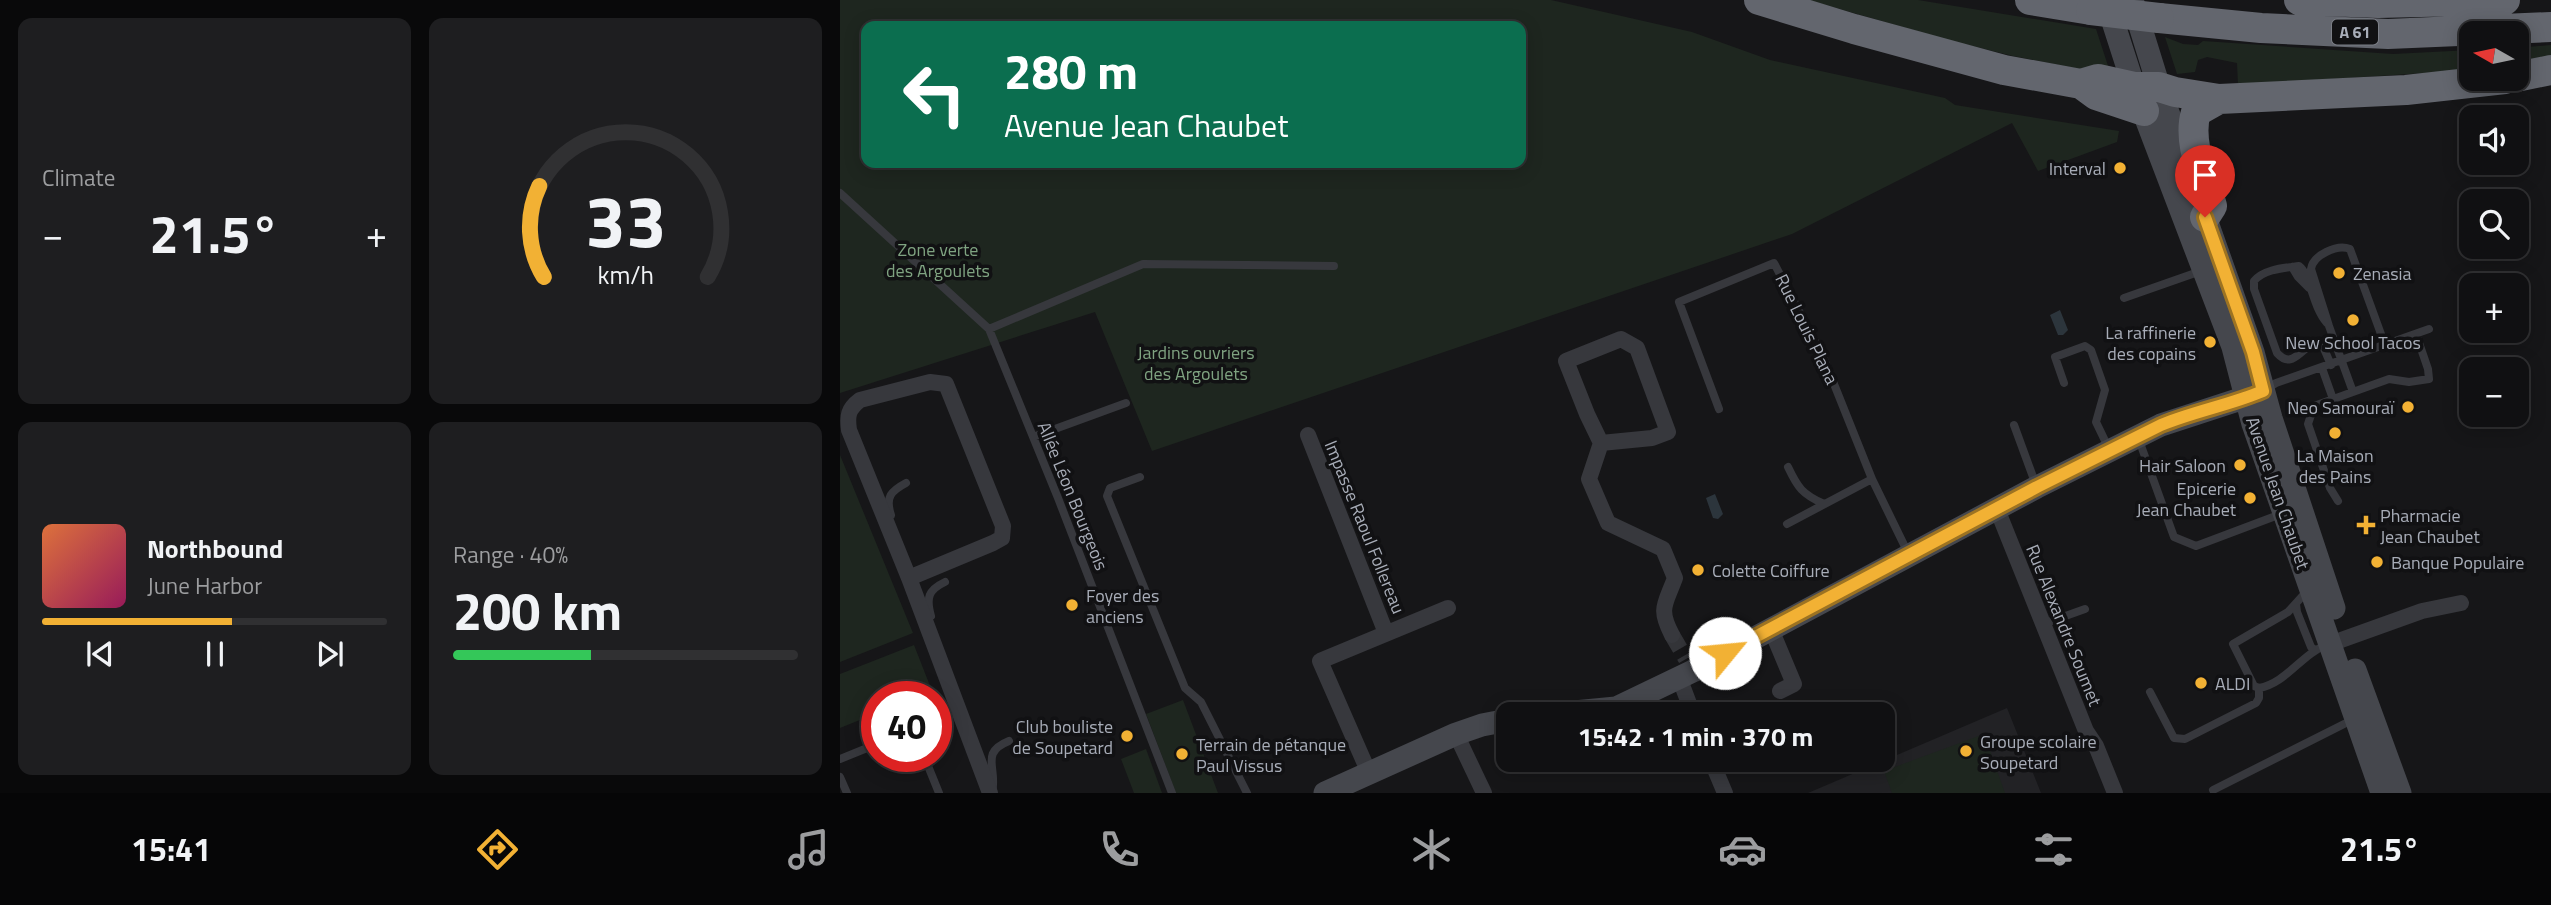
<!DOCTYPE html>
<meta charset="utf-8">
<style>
body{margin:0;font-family:"Titillium Web",sans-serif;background:#1e1e20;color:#f1f3f6;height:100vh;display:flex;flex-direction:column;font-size:26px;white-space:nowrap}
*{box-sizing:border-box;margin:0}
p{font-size:23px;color:#9c9d9f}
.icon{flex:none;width:38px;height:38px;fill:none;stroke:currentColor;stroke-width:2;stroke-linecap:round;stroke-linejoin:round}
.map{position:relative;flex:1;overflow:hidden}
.side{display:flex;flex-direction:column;gap:18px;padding:18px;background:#09090a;width:840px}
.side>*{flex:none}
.guide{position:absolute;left:21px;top:21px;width:665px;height:147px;border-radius:14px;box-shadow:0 4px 18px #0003,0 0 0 2px #303032;background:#0b6e4f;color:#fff;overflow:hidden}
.needle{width:46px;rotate:279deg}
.fabs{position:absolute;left:1619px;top:21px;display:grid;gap:14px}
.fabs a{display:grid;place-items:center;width:70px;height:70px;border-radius:14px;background:#101012;box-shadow:0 4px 18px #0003,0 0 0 2px #303032;font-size:35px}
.speed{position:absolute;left:21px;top:681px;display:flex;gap:14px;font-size:35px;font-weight:700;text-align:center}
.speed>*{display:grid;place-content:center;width:91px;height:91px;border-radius:50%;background:#101012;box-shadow:0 4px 18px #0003,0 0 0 2px #303032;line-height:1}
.speed .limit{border:10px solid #d22;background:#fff;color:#111}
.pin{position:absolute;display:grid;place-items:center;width:60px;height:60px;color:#fff;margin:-72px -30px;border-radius:50% 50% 50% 0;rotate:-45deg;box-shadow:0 0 7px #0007}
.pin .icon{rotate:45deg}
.me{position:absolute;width:77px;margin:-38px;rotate:62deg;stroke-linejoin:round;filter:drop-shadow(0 0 5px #0008)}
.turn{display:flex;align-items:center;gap:24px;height:147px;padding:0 28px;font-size:32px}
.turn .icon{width:91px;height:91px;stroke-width:2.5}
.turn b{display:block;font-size:49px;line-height:60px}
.big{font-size:52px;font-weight:700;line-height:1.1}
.side .tile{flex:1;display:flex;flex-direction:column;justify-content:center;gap:10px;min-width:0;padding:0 24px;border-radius:14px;background:#1e1e20}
.side .dial{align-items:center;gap:0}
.dial svg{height:182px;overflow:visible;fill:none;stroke:#303032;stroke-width:7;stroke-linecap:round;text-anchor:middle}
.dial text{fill:#f1f3f6;stroke:none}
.song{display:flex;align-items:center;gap:21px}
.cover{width:84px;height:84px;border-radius:10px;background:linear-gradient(135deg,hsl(20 70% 55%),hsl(330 70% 35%))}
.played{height:7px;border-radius:4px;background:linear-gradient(90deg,#f2b134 55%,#303032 55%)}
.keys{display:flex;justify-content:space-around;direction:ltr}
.heat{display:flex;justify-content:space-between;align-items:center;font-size:38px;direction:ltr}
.charge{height:10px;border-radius:5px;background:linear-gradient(90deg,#34c759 40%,#303032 0)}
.side .tiles{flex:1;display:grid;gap:18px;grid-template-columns:repeat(2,1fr)}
.trip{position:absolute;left:656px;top:702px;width:399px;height:70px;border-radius:14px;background:#101012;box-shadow:0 4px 18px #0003,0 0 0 2px #303032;font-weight:700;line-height:70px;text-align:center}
.dock{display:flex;height:112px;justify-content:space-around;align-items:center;background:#060607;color:#9c9d9f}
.dock .icon{width:49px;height:49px}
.dock .selected{color:#f2b134}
.dock b{font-size:32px;color:#f1f3f6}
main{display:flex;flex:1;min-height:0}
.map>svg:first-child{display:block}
.built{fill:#222225}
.green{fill:#1e261f;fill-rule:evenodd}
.water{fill:#2c353c}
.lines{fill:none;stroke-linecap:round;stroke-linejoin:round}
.street-tunnel{stroke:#333438;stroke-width:16;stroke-dasharray:16 8;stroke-linecap:butt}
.lane{stroke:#37383d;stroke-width:8}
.street{stroke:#37383d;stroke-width:16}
.secondary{stroke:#45474d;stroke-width:23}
.highway{stroke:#63666e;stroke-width:30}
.highway-bridge{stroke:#63666e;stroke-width:30}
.route-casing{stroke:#9d7322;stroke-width:18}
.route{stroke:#f2b134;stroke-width:12}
.poi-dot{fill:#f2b134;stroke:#111113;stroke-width:2.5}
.labels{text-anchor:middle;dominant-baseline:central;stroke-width:7;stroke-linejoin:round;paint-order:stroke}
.shield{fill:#111113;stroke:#7b7e86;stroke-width:2}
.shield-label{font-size:16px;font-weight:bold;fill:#a8adb8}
.poi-label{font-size:18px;fill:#a8adb8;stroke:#111113;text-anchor:start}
.park-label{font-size:18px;fill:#7fa381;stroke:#111113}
.street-label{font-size:18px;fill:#a8adb8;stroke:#111113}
</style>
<main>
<section class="side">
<div class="tiles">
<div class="tile"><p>Climate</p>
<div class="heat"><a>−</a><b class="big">21.5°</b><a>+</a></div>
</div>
<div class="tile dial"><svg viewBox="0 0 100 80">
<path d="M14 69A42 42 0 1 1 86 69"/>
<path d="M14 69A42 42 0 0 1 12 29" stroke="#f2b134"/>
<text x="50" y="56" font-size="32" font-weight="700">33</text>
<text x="50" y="72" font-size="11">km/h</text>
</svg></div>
<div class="tile">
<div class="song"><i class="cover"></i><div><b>Northbound</b><p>June Harbor</p></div></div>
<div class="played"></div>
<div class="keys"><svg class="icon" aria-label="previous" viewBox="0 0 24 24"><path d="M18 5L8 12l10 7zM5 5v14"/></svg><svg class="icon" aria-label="pause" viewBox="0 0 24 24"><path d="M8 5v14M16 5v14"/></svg><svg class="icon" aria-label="next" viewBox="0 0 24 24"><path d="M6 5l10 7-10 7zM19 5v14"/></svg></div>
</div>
<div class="tile"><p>Range · 40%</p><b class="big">200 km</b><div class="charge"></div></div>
</div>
</section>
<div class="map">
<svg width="1711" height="793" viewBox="0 0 1711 793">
<rect width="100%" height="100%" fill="#161618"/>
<path class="built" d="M1167,708L1201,793H968Z"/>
<path class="green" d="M0,0H711L852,32L930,60L1105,98L1115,105L1279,131L1277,142L1198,171L1172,123L952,234L312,451L255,312L0,393ZM26,26H681V163H26Z
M968,0H1078L1256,29L1271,75L1173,56L1108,40Z
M1325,37L1343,44L1358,45L1363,41L1553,54L1631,50V70L1398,85L1397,63L1367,57L1358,60L1355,72L1337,74Z
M1711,45V59L1677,66L1676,48Z
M0,455L73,633L0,662Z
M74,645L92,691L79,696H37V713L0,728V674Z
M343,700L378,793H336L306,714Z
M1144,734L1165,793H1052L1044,771Z
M306,749L322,793H294L281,759Z"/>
<path class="water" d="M1220,310L1228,330L1223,335H1218L1210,315Z
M875,494L883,514L878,519L873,518L866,498Z"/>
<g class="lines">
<path class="street-tunnel" d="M832,635L846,659"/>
<path class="lane" d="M0,193L149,329L218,498L332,793
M1452,267L1458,277L1469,288
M1284,298L1361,271
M1487,323C1472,306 1471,275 1459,266C1444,268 1424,269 1414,281V289L1437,353C1455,373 1462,340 1482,344L1491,365
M149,329L303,264L494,266
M1482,368L1493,399
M1224,383L1215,357L1245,346L1251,350L1265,390L1256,422L1269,449
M1426,389L1436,383L1589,329
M1513,392L1489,326L1471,269C1473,255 1497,244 1510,249L1545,345
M879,409L839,302L934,263L984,359L1032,479L1068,553
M1174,425L1196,485
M193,437L286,403
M1299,440L1334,537L1356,546L1441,514
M948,467C958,488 962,494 984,504
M300,477L270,488L267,496L345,688L361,702L407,793
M1498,501L1490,488L1468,424L1474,406L1549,379L1569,382L1589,379L1588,369L1576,334
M51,515C45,497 51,491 66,483
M947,524L1032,479
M1468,590L1448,612L1393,644L1414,686L1419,688C1447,683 1462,653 1487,645
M1456,604L1457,612L1471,647L1475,650
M91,616C86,598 88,590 105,582
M1203,624L1245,609
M1310,692L1334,738L1345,739L1416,703L1419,698V688
M84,756L99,793
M0,759L37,744
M0,777L7,793
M1373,790L1514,719
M152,793C158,768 139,753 169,741"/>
<path class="street" d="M468,435L546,633
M761,443L812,438L828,432L797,348L781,339L726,361L747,414L761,443L749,479L768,523L823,549L835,578C825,605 818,608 832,635
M1157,509L1246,731L1256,746L1275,793
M69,578L153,543L162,538L163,526L106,384L90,382L20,400C8,409 7,416 9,430L69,578L150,793
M931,629L954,684L940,691
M1490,644L1582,611L1621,603
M839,677L853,714
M616,734L644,793
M871,760L885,793
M529,773L480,661L608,608"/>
<path class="secondary" d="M1266,0L1294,87L1393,347L1413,424L1542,793
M1293,3L1319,87L1413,352L1431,418L1494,608
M1515,670L1560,793
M713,714L776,708L853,671L1197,487L1321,425L1419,393
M485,793L616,734L642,725L668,720"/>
<path class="highway" d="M919,0L1014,29L1164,70L1241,84L1256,95L1304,111
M1190,0L1251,10
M1459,0L1538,3L1665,0
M1319,18L1421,28L1548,34L1711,27
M1676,77L1711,70
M1241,84L1258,79L1294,87H1319L1335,92L1379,99L1566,90L1665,79
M1365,217L1372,206C1364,177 1347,142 1356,112L1379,99"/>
<path class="highway-bridge" d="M1251,10L1319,18"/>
</g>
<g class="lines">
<g class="route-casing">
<path id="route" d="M885,653L1197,487L1321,425C1355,411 1390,405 1423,391L1413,352L1365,217"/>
</g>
<use href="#route" class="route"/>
</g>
<g class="poi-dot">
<circle cx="1280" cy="168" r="7"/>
<circle cx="1499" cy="273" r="7"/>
<circle cx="1513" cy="320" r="7"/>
<circle cx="1370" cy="342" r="7"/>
<circle cx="1568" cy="407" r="7"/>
<circle cx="1495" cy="433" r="7"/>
<circle cx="1400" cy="465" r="7"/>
<circle cx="1410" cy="498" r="7"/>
<path d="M1522.5 514.5h7v7h7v7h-7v7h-7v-7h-7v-7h7z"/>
<circle cx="1537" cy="562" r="7"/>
<circle cx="858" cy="570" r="7"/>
<circle cx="232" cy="605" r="7"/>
<circle cx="1361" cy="683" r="7"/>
<circle cx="287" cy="736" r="7"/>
<circle cx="1126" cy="751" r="7"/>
<circle cx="342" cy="754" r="7"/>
</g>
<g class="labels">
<rect class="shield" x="1492" y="19.5" width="46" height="25" rx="5"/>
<g class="shield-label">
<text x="1515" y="32">A 61</text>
</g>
<g class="poi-label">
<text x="1266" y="168" text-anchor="end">Interval</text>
<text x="1513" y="273">Zenasia</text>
<text x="1356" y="332" text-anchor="end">La raffinerie<tspan x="1356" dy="21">des copains</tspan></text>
<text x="1513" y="342" text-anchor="middle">New School Tacos</text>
<text x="1554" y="407" text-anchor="end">Neo Samouraï</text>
<text x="1495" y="455" text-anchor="middle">La Maison<tspan x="1495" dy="21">des Pains</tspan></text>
<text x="1386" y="465" text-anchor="end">Hair Saloon</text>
<text x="1396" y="488" text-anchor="end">Epicerie<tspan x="1396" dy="21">Jean Chaubet</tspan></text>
<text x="1540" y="515">Pharmacie<tspan x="1540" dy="21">Jean Chaubet</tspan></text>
<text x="1551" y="562">Banque Populaire</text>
<text x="872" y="570">Colette Coiffure</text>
<text x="246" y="595">Foyer des<tspan x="246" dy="21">anciens</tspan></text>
<text x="1375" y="683">ALDI</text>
<text x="273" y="726" text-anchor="end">Club bouliste<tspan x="273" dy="21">de Soupetard</tspan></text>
<text x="1140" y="741">Groupe scolaire<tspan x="1140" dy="21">Soupetard</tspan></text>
<text x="356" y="744">Terrain de pétanque<tspan x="356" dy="21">Paul Vissus</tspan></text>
</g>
<g class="park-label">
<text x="98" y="249">Zone verte<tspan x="98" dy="21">des Argoulets</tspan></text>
<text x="356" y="352">Jardins ouvriers<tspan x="356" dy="21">des Argoulets</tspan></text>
</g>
<g class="street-label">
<text transform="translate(967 329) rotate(64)">Rue Louis Plana</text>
<text transform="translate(1438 493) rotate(71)">Avenue Jean Chaubet</text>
<text transform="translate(233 496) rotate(68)">Allée Léon Bourgeois</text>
<text transform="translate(525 527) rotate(68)">Impasse Raoul Follereau</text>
<text transform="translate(1224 625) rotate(68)">Rue Alexandre Soumet</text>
</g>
</g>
</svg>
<div class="fabs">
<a><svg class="needle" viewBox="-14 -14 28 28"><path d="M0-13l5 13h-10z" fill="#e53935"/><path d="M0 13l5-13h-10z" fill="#9c9d9f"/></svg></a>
<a><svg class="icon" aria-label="sound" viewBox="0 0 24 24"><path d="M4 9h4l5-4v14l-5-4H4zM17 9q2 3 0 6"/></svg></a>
<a><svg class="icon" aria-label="search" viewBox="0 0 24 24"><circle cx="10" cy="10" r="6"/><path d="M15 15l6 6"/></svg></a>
<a>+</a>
<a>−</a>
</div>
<div class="speed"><div class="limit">40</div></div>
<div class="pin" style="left:1365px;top:217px;background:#d93025"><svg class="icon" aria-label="arrive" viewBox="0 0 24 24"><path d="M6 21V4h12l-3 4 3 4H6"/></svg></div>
<svg class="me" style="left:885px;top:653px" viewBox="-20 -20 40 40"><circle r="19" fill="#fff"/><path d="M0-13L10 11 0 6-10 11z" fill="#f2b134"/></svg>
<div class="trip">15:42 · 1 min · 370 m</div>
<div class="guide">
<div class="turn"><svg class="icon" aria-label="left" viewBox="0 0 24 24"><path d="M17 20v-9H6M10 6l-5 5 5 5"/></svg><div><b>280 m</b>Avenue Jean Chaubet</div></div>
</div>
</div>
</main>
<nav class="dock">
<b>15:41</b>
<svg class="icon selected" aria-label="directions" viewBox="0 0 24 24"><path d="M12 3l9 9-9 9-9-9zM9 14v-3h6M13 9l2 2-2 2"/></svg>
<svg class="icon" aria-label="music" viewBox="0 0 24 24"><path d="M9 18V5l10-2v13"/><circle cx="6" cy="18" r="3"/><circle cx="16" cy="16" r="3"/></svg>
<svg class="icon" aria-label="phone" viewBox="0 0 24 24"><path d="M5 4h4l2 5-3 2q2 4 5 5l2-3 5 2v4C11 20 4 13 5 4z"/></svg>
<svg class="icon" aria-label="climate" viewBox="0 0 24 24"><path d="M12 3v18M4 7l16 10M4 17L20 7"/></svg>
<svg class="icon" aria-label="car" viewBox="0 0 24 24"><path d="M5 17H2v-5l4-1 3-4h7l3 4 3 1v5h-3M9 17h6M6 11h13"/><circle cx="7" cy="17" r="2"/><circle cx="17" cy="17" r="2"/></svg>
<svg class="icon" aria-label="filters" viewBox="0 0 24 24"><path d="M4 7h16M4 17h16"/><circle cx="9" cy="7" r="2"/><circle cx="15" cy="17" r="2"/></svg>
<b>21.5°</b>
</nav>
